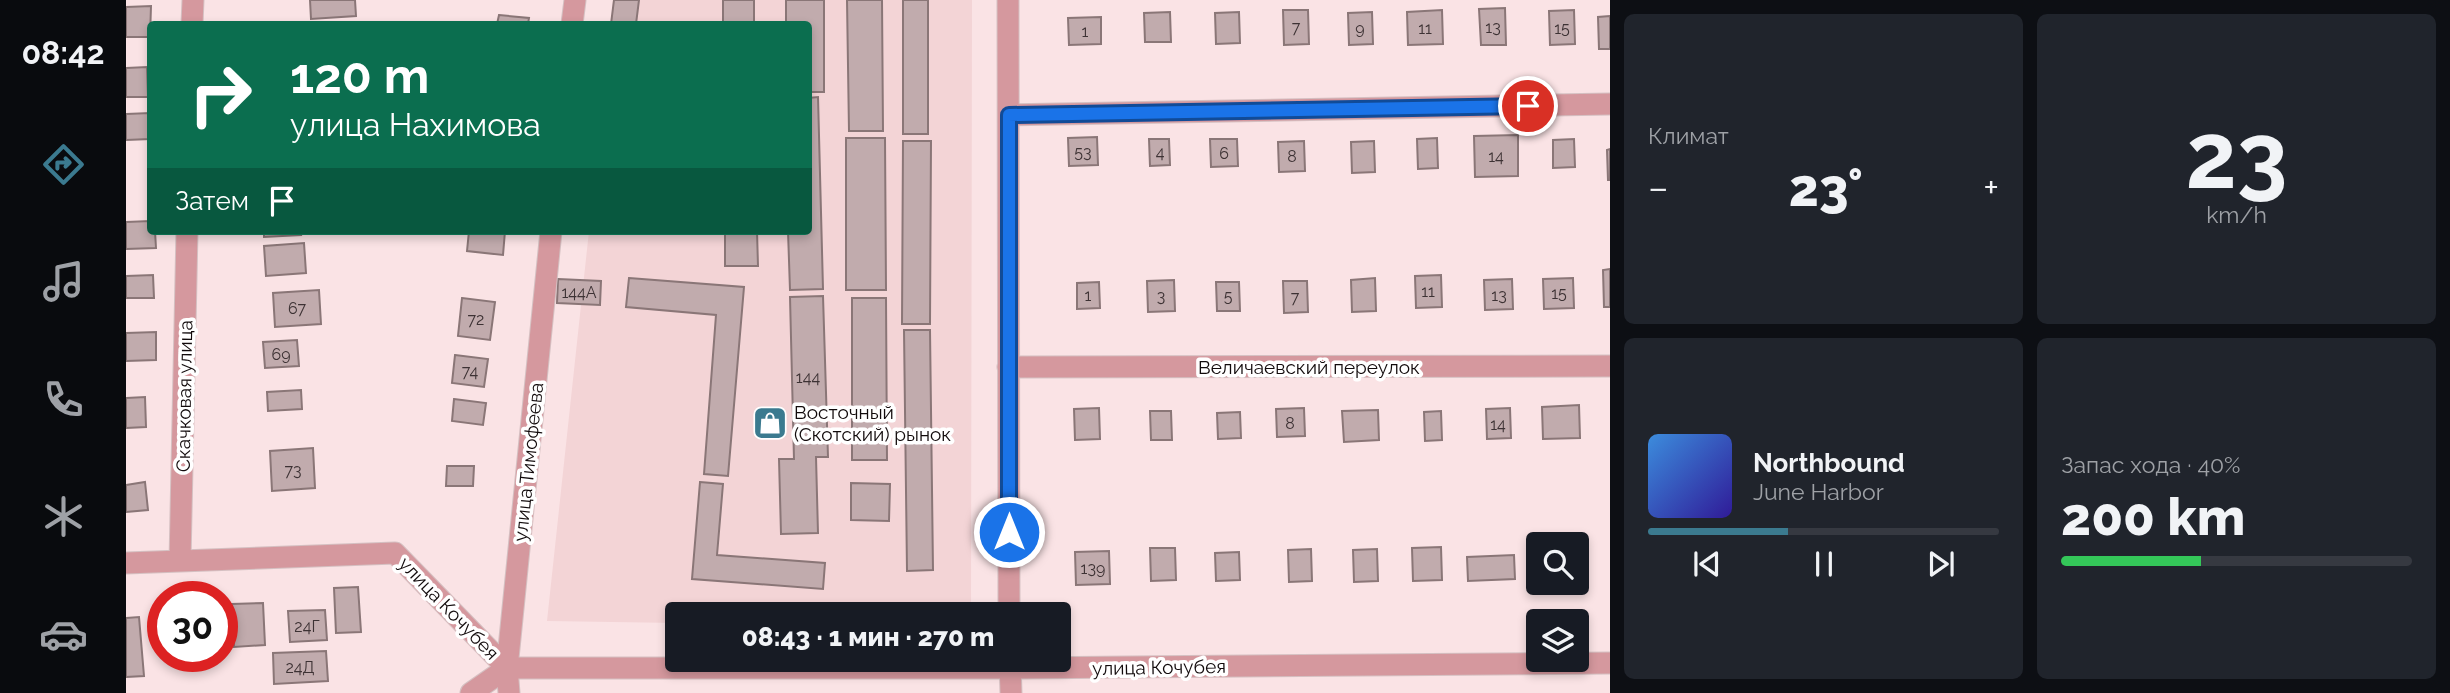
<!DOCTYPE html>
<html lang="ru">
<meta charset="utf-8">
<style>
body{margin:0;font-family:Raleway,sans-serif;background:#20242c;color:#f1f3f6;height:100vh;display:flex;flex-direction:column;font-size:26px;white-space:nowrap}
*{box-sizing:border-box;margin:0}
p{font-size:23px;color:#9ea1a6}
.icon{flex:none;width:38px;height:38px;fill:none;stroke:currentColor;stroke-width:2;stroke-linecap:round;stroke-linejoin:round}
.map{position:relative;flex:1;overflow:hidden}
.side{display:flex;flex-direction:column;gap:14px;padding:14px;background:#0d0f14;width:840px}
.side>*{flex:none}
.hud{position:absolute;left:21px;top:21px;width:665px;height:214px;border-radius:7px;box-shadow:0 4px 10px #0003;background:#0b6e4f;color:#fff;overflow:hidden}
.tools{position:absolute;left:1400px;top:532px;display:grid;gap:14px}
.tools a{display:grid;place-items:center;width:63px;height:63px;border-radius:7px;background:#171b24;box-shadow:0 4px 10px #0003;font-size:35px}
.speed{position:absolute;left:21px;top:581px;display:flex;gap:14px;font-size:35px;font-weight:700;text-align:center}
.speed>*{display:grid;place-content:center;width:91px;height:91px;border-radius:50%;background:#171b24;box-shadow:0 4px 10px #0003;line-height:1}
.speed .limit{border:10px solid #d22;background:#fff;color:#111}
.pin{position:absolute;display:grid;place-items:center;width:60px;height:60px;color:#fff;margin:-30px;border:4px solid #fff;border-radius:50%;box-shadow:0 2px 7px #0007}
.me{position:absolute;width:77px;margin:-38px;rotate:0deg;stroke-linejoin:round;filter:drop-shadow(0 0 5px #0008)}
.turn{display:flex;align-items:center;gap:24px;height:147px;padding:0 28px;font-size:32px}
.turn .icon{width:91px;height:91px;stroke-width:2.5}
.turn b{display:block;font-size:49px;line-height:60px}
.then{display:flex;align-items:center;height:66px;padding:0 28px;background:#0003;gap:14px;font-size:26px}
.big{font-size:52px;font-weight:800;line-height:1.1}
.side .widget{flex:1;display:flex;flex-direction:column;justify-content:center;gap:10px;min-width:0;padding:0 24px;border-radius:10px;background:#20242c}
.side .dial{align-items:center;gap:0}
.dial b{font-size:91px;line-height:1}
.song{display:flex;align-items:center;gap:21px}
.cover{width:84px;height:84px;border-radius:10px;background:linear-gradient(135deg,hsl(210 70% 55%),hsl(250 70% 35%))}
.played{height:7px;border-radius:4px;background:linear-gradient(90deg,#3b7a8f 40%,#363941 40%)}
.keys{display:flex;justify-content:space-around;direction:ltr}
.heat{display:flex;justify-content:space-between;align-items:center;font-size:38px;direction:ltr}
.charge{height:10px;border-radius:5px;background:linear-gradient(90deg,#34c759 40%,#363941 0)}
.side .tiles{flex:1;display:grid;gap:14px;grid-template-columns:repeat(2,1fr)}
.trip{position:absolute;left:539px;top:602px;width:406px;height:70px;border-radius:7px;background:#171b24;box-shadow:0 4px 10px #0003;font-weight:800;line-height:70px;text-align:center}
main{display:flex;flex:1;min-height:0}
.tab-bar{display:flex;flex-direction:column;width:126px;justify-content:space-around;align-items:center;background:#090b0e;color:#9ea1a6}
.tab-bar .icon{width:49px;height:49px}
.tab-bar .active{color:#3b7a8f}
.tab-bar b{font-size:32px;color:#f1f3f6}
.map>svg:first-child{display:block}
.built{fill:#f3d4d6}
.building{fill:#c1abad;stroke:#8a7677;stroke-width:2}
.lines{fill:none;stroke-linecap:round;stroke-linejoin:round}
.minor-casing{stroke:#d5c0c2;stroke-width:23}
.minor{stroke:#d5989e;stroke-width:21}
.route-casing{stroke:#114b97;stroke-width:18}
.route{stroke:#1a73e8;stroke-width:12}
.labels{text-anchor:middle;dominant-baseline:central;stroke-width:7;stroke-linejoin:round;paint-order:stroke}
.number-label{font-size:16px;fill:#3d3234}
.street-label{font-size:19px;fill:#110a0b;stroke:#fff}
.poi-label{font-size:19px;fill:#110a0b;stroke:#fff;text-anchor:start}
</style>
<main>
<nav class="tab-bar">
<b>08:42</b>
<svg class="icon active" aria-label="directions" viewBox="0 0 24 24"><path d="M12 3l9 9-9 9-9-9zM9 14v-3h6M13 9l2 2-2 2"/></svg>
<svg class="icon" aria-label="music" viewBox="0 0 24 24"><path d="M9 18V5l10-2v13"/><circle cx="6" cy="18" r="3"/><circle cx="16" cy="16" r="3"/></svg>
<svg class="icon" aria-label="phone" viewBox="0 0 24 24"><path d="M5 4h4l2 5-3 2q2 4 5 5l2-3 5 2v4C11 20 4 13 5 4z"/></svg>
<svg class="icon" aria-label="climate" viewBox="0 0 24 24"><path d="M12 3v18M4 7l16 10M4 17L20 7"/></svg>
<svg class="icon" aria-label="car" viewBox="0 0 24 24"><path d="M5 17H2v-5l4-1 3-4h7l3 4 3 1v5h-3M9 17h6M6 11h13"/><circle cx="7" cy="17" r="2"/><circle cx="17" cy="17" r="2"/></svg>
</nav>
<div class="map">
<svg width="1484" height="693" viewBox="0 0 1484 693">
<rect width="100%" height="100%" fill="#fae3e5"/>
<path class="built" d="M487,0H846L845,614H551V623L421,621L463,231H682V24H485Z"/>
<path class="building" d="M184,0H229L230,16L185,19Z
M488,0H513L510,24H485Z
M597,0H628V24H597Z
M660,0H698V92H682V24H660Z
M721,0H756L757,131H723Z
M777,0H802V134H777Z
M25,6L24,37H0V7Z
M1379,8L1380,45H1355L1353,9Z
M1157,10H1182L1183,44L1158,45Z
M1316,10L1317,44L1282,45L1281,12Z
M1448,10L1449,44L1424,45L1423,11Z
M1044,12L1045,42H1019L1018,13Z
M1113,12L1114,43L1090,44L1089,13Z
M1246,12L1247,44L1223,45L1222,13Z
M373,15L403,18L402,24H371Z
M1484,16V49H1473L1472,17Z
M975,17V44L943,45L942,18Z
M21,67L22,97H0V68Z
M692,97L697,289L664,290L662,231H682V98Z
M24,113V139L0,140V114Z
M1392,135V176L1349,177L1348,136Z
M971,137L972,165L943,166L942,138Z
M720,138H759L760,290H720Z
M1311,138L1312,168L1292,169L1291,139Z
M1023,139H1043L1044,165L1024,166Z
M1084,139H1111L1112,166L1085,167Z
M1448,139L1449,167L1427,168V140Z
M777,141H805L804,324H776Z
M1178,141L1179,171L1153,172L1152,142Z
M1248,141L1249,172L1226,173L1225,142Z
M1484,149V180H1482L1481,150Z
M24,221V231H29L30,248L0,249V222Z
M138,231H174L175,235L138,237Z
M343,231H379L377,255L341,251Z
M599,231H631L632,266H599Z
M178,243L180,273L140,276L138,246Z
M1484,269V307H1478L1477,270Z
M27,275L28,298H0V276Z
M1315,275L1316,307L1290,308L1289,276Z
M503,278L618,287L602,476L578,474L590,315L500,307Z
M1249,278L1250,311L1226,312L1225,280Z
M1447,278L1448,308L1418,309L1417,279Z
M432,279L475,281L474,305L431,303Z
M1386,279L1387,309L1359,310L1358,280Z
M1048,280L1049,311L1022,312L1021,281Z
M1157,281H1181L1182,312L1158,313Z
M973,282L974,308L951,309V283Z
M1090,282H1113L1114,311H1091Z
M193,290L195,324L149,327L147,293Z
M697,296L702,457H690L692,533L655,534L653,459H668L664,297Z
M336,298L369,302L364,340L332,336Z
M726,298H760L761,460H726Z
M778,330H804L807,570L781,571Z
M30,332V360L0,361V333Z
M171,340L173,366L139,368L137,342Z
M329,355L362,359L358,387L326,383Z
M175,390L176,409L142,411L141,392Z
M19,397L20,427L0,428V398Z
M328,399L360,403L357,425L326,421Z
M1453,405L1454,438L1417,439L1416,407Z
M973,408L974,439L949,440L948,409Z
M1178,408L1179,436L1151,437L1150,409Z
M1384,408L1385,438L1361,439L1360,409Z
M1252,410L1253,440L1218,442L1216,411Z
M1024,411H1045L1046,440H1025Z
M1315,411L1316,440L1299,441L1298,412Z
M1114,412L1115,438L1092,439L1091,413Z
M187,448L189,488L146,491L144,451Z
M321,466H348L347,486H320Z
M19,482L22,510L0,512V485Z
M574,482L597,484L591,555L699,563L697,589L566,579Z
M725,483L764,484L763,521L725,520Z
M1315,547L1316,580L1287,581L1286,548Z
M1024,548H1049L1050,580L1025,581Z
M1451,548H1457L1458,580H1451Z
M1185,549L1186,581L1163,582L1162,550Z
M1251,549L1252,581L1228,582L1227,550Z
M983,551L984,584L950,585L949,552Z
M1113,552L1114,580L1090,581L1089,553Z
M1388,555L1389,579L1342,581L1341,557Z
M232,587L235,632L210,633L208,588Z
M137,603L139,645L108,647L106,604Z
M199,610L201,640L164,642L162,611Z
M13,617L18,676L0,677V618Z
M200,651L202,681L148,684L147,653Z"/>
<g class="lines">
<g class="minor-casing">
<path id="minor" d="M882,0L883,614
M66,24L67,0
M446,24L449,0
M883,115L1484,104
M882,367L1484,366
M54,561L61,231
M0,563L269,553L381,668H884L1484,663
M884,660L885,693
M345,693L381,668
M383,693L381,668L425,231"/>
</g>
<use href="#minor" class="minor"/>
</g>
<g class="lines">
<g class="route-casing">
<path id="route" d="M883,532V115L1402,106"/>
</g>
<use href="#route" class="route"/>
</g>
<defs>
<g id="shop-square" transform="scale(1.75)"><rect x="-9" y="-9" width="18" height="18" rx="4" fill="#3b7a8f" stroke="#fff"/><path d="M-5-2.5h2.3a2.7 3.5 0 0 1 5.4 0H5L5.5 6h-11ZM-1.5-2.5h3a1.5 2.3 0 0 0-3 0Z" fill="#fff"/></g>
</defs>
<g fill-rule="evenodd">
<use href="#shop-square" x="644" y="423"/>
</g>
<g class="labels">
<g class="number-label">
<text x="1170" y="27">7</text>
<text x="1367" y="27">13</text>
<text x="1234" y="28">9</text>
<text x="1299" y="28">11</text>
<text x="1436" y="28">15</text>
<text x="959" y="31">1</text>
<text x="957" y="152">53</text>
<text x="1034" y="152">4</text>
<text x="1098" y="153">6</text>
<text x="1166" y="156">8</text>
<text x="1370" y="156">14</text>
<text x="1302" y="291">11</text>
<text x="453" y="292">144А</text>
<text x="1433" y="293">15</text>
<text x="962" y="295">1</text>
<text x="1373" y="295">13</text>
<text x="1035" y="296">3</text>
<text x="1102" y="296">5</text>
<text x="1169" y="297">7</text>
<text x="171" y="308">67</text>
<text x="350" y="319">72</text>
<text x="155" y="354">69</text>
<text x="344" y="371">74</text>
<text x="682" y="377">144</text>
<text x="1164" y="423">8</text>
<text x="1372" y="424">14</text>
<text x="167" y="470">73</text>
<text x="967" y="568">139</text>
<text x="181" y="626">24Г</text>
<text x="174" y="667">24Д</text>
</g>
<g class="street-label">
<text x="1183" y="367">Величаевский переулок</text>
<text transform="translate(58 396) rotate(-89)">Скачковая улица</text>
<text transform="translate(402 462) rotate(-84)">улица Тимофеева</text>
<text transform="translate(323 608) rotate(46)">улица Кочубея</text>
<text transform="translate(1033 667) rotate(-1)">улица Кочубея</text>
</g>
<g class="poi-label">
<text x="668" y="412">Восточный<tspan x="668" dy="22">(Скотский) рынок</tspan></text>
</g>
</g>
</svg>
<div class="tools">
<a><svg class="icon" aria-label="search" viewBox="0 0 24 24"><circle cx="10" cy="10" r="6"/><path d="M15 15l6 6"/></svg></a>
<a><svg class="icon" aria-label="layers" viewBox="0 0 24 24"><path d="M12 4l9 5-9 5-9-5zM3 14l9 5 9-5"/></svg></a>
</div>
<div class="speed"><div class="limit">30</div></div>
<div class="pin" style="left:1402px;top:106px;background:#d93025"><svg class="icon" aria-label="arrive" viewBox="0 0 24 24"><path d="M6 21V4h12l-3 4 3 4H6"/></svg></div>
<svg class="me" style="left:883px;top:532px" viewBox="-20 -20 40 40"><circle r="17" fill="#1a73e8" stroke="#fff" stroke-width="3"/><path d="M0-11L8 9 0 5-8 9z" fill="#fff"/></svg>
<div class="trip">08:43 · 1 мин · 270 m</div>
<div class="hud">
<div class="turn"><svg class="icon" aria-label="right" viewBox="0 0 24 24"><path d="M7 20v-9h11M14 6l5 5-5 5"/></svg><div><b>120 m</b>улица Нахимова</div></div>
<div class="then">Затем<svg class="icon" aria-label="arrive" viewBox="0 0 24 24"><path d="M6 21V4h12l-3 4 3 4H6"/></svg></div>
</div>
</div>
<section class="side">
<div class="tiles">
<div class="widget"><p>Климат</p>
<div class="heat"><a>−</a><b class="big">23°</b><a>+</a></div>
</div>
<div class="widget dial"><b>23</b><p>km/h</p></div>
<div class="widget">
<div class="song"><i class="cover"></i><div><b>Northbound</b><p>June Harbor</p></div></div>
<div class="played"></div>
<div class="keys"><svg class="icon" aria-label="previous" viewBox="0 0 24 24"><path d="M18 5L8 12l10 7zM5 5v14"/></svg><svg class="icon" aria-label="pause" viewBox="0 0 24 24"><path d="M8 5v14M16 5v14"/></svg><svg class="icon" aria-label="next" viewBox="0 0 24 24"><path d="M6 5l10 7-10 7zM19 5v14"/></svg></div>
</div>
<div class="widget"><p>Запас хода · 40%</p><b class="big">200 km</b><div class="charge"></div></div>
</div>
</section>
</main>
